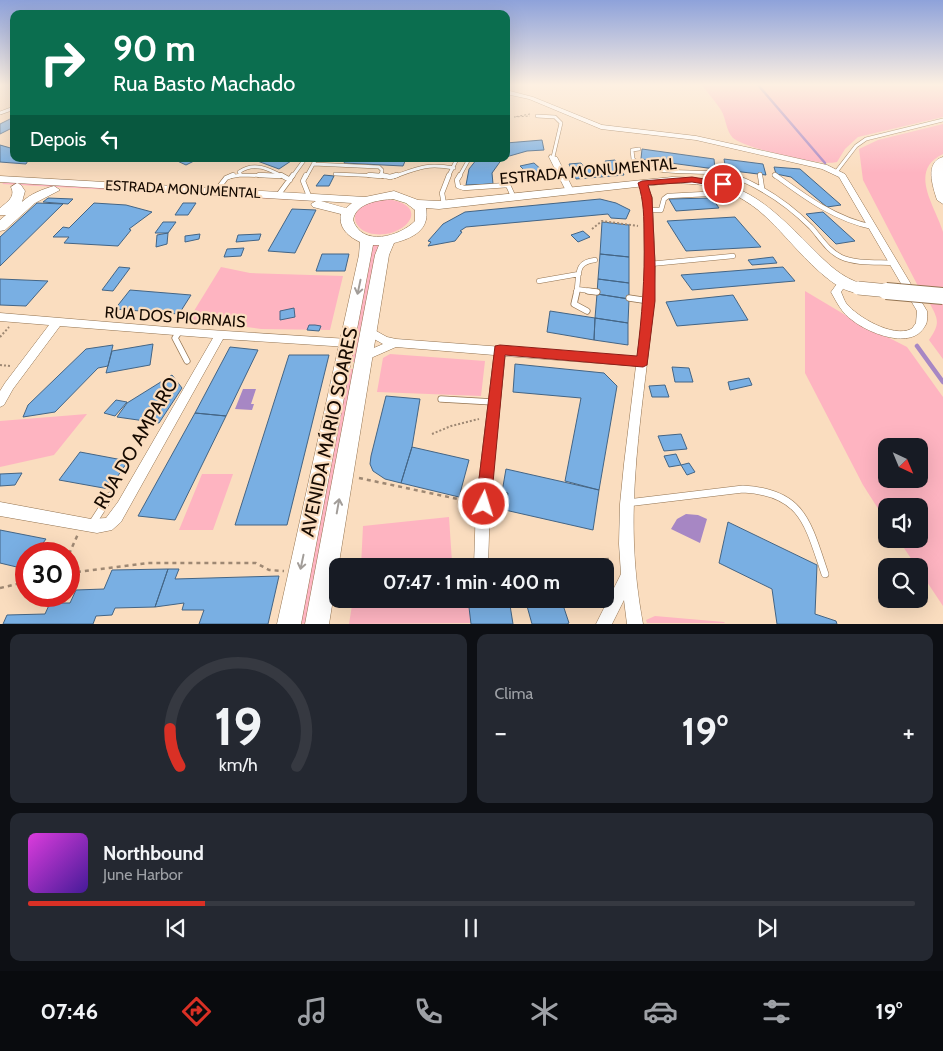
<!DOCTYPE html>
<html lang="pt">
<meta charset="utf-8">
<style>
body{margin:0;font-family:Cabin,sans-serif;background:#242831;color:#f1f3f6;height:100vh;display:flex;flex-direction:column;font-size:19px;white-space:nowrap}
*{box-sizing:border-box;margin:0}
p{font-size:16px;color:#9ea1a6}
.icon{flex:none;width:28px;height:28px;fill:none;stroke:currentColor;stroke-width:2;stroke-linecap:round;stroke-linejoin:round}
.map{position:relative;height:624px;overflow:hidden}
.side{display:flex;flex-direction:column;gap:10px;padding:10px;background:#0d0f14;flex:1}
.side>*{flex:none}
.hud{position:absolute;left:10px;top:10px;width:500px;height:152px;border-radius:10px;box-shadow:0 5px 20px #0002;background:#0b6e4f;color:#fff;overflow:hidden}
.needle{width:32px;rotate:136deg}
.fabs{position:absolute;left:878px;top:438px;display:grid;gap:10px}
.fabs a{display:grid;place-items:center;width:50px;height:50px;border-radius:10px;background:#171b24;box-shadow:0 5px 20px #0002;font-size:25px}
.speed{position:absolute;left:15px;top:542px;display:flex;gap:10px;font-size:25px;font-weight:700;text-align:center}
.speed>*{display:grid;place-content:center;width:65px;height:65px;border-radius:50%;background:#171b24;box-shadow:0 5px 20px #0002;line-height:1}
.speed .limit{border:8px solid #d22;background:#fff;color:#111}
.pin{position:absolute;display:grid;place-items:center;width:42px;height:42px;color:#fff;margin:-21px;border:2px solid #fff;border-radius:50%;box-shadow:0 1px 5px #0007}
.me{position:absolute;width:55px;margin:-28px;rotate:5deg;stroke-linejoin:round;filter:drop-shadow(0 0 4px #0008)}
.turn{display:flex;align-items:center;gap:18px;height:105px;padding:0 20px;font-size:22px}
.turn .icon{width:65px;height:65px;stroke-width:2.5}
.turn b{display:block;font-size:35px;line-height:42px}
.then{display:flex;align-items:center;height:48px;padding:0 20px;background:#0003;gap:10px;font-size:19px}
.big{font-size:38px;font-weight:700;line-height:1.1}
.side .card{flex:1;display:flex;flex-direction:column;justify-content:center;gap:8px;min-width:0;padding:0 18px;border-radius:10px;background:#242831}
.side .dial{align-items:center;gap:0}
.dial svg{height:130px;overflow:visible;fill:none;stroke:#363941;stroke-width:7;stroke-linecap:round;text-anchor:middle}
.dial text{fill:#f1f3f6;stroke:none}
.song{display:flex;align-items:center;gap:15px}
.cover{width:60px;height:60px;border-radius:8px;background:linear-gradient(135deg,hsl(300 70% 55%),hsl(260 70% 35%))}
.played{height:5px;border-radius:2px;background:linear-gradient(90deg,#d93025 20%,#363941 20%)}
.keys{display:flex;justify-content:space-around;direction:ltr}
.heat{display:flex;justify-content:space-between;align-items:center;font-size:28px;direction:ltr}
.side .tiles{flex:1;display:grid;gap:10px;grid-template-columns:1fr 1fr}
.card:last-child{grid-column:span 2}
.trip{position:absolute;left:329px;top:558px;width:285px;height:50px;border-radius:10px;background:#171b24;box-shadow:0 5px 20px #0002;font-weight:700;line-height:50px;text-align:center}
.dock{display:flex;height:80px;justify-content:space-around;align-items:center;background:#090b0e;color:#9ea1a6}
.dock .icon{width:35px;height:35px}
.dock .selected{color:#d93025}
.dock b{font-size:22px;color:#f1f3f6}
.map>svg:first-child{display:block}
.green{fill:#feb4c1;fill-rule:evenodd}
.water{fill:#a787c4}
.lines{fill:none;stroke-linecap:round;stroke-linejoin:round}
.stream-far1{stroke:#a787c4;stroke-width:2.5}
.stream{stroke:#a787c4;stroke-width:4.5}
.building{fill:#79afe3;stroke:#446585}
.lane-far3-casing{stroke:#937350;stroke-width:4}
.lane-far2-casing{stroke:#937350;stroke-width:5.5}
.lane-far1-casing{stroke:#937350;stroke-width:7}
.lane-casing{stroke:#937350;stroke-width:8}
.street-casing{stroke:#937350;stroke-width:1}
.secondary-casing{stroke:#937350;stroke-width:1}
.path-far2{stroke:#9e8873;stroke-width:1;stroke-dasharray:2 2;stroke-linecap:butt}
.path-far1{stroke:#9e8873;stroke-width:2;stroke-dasharray:2 2;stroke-linecap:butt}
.path{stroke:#9e8873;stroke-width:2.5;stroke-dasharray:4 4;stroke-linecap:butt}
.lane-far3{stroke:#fff;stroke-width:3}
.lane-far2{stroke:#fff;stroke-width:4.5}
.lane-far1{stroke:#fff;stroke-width:5.5}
.lane{stroke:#fff;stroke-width:7}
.street{fill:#fff;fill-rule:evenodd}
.secondary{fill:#fff;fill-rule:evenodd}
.secondary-bridge-far1-casing{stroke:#937350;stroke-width:14;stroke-linecap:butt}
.secondary-bridge-casing{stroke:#937350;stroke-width:18;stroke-linecap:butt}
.secondary-bridge-far1{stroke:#fff;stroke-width:13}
.secondary-bridge{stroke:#fff;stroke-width:16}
.oneway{stroke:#a29d99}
.route{fill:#d93025;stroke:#8d1f18}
.labels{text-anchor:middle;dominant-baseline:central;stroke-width:4.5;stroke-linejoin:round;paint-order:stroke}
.far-street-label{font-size:14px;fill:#160a01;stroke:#faddbf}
.street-label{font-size:16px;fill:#160a01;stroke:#faddbf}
.near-street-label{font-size:19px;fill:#160a01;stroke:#faddbf}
</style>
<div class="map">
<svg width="943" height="624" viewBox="0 0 943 624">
<rect width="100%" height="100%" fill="#faddbf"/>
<path class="green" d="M702,85H943V117L858,137L845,149L837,162C823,167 744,148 733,138C726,131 726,118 721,110C715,101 708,93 702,85Z
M943,124V154C907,171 936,207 943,232C943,246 943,276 943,291L919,288L863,180L859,149L878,140Z
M6,181L317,199L315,201L2,184Z
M386,199C436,205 402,242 369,233C354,228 349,214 364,205C370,201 378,200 386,199Z
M370,245H381L356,362H350Z
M221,267L250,273L343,276L330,330L261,329L189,319Z
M805,291L852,319L907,347L943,397V606L919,570V566H916L898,539H919V506H886V521L863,485L805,373ZM886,446H919V479H886Z
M929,302L943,303V359L929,340C941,323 938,319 929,302Z
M390,354L485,361L481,396L377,392L383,358Z
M349,369H355L307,623L298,624Z
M87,414L54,455L0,467V421Z
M202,474H233L213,530H179Z
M449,517L452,562L418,566H361L363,526Z
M353,599H468L471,623L349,624Z
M655,616L724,622L725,623H647L646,620Z"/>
<path class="water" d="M243,389H256L251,404H254L252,410L235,409Z
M686,514L698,515L707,519L700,543L671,529L677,519Z"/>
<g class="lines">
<path class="stream-far1" d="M758,85L825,163"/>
<path class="stream" d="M917,346L943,382"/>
</g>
<path class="building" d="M14,117V127L0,134V124Z
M542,140L544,150L527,151L506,157V143Z
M0,145L14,149V159H29L26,164L0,162Z
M642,149L714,159L715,169L641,159Z
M173,159H198L186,165Z
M252,159H294L279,169Z
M346,159H406L403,166L344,163Z
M477,159H502L492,173L493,184L466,185L469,169Z
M724,159L763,164L766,175L726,170Z
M615,160L624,175L576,179L569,164L581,163L584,167L607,165L605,161Z
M534,163L543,171L529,175L520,166Z
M774,167L800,169L841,205L827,207L791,177L776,174Z
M324,175L334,176L329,186H316Z
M48,198L73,199L68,204L43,202Z
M712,198L719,208L676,211L669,199Z
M600,199L616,203L630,210L626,219L611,218L608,214L466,227L460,231L462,232L455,241L428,246L431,242L428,241L443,224L465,212Z
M37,203L63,204L0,266V237Z
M94,203L126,205L152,212L129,229L131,230L118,246L64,243L69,237H53L63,227L69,228Z
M183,203H196L188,215H175Z
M292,209L316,210L295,253L268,251Z
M823,212L855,241L836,244L806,214Z
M735,217L761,247L686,251L667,221Z
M163,222H176L168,233H155Z
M602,222L629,225V257L600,254Z
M583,231L590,237L578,242L571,235Z
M168,233L167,244L156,247L157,235Z
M200,234L199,239L185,242V236Z
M261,234L259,240L236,242L238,235Z
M244,248L241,256L224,257L227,249Z
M322,254H349L345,271H316Z
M600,254L629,257V283L598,279Z
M773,257L777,263L752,265L748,260Z
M119,267L130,268L113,291L102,290Z
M783,267L795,281L692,290L681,275Z
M0,279L48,281L26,306L0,305Z
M598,279L629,283V299L597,294Z
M130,290L191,295L179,314L115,309Z
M597,294L629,299L628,323L595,318Z
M733,295L748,320L677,326L666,302Z
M294,308L295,317L280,320V311Z
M550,311L595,318L594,340L547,332Z
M595,318L628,323V345L594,340Z
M309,325H315L321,326L319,331L307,330Z
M153,344L150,365L106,373L112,351Z
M113,345L108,366L98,368L55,412L23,417L28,405L86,349Z
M230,347L258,350L226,416L195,413Z
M289,355H329L287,525H235Z
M515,364L604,373L617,386L599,490L565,481L581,398L513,392Z
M672,367L689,368L693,382H675Z
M172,375L182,388L159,423L117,417L127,403Z
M749,378L752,385L730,390L728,382Z
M665,385L669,397H652L649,386Z
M386,396L420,399L412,447L401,483L385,479L373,471L370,464L371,456Z
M116,400L127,402L115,416L104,413Z
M195,413L226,416L175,520L138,516Z
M681,434L687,449L664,451L658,436Z
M412,447L469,460L459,497L401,483Z
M80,452L128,461L109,489L59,480Z
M676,454L681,465L669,467L664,456Z
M689,463L695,472L687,475L681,465Z
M506,469L599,490L593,530L505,510L508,493L502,492Z
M22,473L15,485L0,486V474Z
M728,522L817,565L815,614L836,621L837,624H777L772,589L719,563Z
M0,530L46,539L35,554H26L25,569L0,563Z
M168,569H179L175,579L279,576L268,624H199L204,610H182L184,603L155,607Z
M168,569L155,607L115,608L112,615L96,616L93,624H3L7,615L45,614L50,603H70L76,590L104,589L112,570Z
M468,599H509L513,624H471Z
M525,599H575L562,602L569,623L567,624H532Z"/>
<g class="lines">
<g class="lane-far3-casing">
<path id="lane-far3" d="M0,113L14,108
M537,116L555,117L561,123L553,157
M639,149L632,150L633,159C658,180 703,166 734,177
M313,164L379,167L382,170L381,176L385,177
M836,172L856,146L866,139L943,120
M335,174L381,176
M760,174V177
M774,175L776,177
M280,176L241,175L239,172C254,161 269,169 284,177
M229,177L241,175
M292,177L305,159
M306,177L316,159
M393,177C418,168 426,163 454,168
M448,177L457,159
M459,177L469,159"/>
</g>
<g class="lane-far2-casing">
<path id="lane-far2" d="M259,175L280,176
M281,175L290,180
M306,175L303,181L309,196
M369,175L381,176
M381,175L390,177L397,175
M460,175L457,180L458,186L464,188L508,185L513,196
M731,175C761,186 788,204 811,227C820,237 828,251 841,257C856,264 878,262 894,263
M760,175L762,188
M775,175C805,197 836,220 873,227
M216,191L226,178L233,175
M279,194L293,175
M444,204L442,193L449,175
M648,210H661L664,199L668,196L706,194
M595,260C576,262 579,273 577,289L596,292
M650,264L733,256
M539,281L579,274
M576,292L577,289"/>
</g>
<g class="lane-far1-casing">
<path id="lane-far1" d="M577,291L574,304L587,311
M588,291L597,292
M629,298L649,301
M179,332L175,338L187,361
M441,399L493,402"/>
</g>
<g class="lane-casing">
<path id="lane" d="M627,503L743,489C803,492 808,524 825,574
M92,524L110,496"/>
</g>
<g class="street-casing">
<path id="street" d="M506,90L533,97L602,125L696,136L827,165L845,174L927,311C927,316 928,322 925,326C912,351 868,333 852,320C842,313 837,303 831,292L839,281L842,280L847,283L841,292C843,296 844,300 846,303C857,317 893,338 911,329C913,328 914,325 916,323L917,311L839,177L822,169L696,140L601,129L529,99L506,94Z
M550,155L557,157L574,191L573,193H567L549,157Z
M639,181H645L652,197L655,264L654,303C646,383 631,464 634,544C635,571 638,597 643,624H627L624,600L612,624H596L621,574L619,544L620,504L624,464L636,366L505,356L490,504L488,566H474L476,504L494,355L396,347L364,361L360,360L359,357L360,354L383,344L365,334L364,331L365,328L369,327L387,337L396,339L637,357L644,303L645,277L644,197L638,183Z
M0,313L179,328L348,339L352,340L353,343L352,346L348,347L223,339L121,522L112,530L97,533L0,516V502L91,519L106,518L118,502L213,338L60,326L13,389L4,405L0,407V391L5,383L49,325L0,321Z"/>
</g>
<g class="secondary-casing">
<path id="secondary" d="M943,157V204L937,200C933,187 924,162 943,157Z
M0,176L365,197L394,191L418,200L439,201L672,177C741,178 764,200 811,247C827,263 841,278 863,284L865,288L863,292C834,300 787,235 766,217C757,208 746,201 735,195C716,184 694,184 672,183L439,209L426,208C430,230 413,238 394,243L389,255L329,624H305L365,307L375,255L379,245H373L301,624H277L359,255L360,242C349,237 338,228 341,214L313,207L311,204L316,201L0,182ZM393,199L406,203L415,210V221C399,237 362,247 353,220C356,203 378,200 393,199ZM321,201L352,203L346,208Z
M17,183L21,185L25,191L22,202C30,194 43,189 54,186L60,190L35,203L5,230L0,231V220L6,215H0V208C7,202 16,197 11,187Z"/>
</g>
<path class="path-far2" d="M530,114L514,117L530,116"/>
<path class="path-far1" d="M592,229L602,221L638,226
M0,337L9,327
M0,365L10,366
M432,434L451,426L479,419"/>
<path class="path" d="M359,478L472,502
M69,554L78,534
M493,565L610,559
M69,573L148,563H256L269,570L284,571
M0,588L26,582"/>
<use href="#lane-far3" class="lane-far3"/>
<use href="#lane-far2" class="lane-far2"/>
<use href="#lane-far1" class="lane-far1"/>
<use href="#lane" class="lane"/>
<use href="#street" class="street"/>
<use href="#secondary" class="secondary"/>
<g class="secondary-bridge-far1-casing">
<path id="secondary-bridge-far1" d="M858,288L900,292"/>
</g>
<g class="secondary-bridge-casing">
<path id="secondary-bridge" d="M886,291L943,296"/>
</g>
<use href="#secondary-bridge-far1" class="secondary-bridge-far1"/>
<use href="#secondary-bridge" class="secondary-bridge"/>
</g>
<defs><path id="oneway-shaft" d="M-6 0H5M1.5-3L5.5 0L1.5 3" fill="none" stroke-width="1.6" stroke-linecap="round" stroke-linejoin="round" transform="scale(1.25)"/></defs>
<g class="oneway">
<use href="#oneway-shaft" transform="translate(359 287) rotate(102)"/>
<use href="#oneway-shaft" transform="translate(338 506) rotate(-80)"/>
<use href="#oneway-shaft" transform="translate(302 562) rotate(102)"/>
</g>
<linearGradient id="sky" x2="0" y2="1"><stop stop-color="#8ea2da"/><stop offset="0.49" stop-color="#fdf0e2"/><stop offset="1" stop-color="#fdf0e2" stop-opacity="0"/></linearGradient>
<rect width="943" height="173" fill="url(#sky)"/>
<path class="route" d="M692,177L723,182L727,184L723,187L692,182L648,185L652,198L655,264V301L647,365L643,367L505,355L491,504L489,509L484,512L478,509L476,504L495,346L500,345L637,356C642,316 645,277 644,237C644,218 644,201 638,183L642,181Z"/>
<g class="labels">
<g class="far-street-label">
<text transform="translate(183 189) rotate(3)">ESTRADA MONUMENTAL</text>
</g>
<g class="street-label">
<text transform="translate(588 171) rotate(-5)">ESTRADA MONUMENTAL</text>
<text transform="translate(175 317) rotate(4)">RUA DOS PIORNAIS</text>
</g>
<g class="near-street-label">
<text transform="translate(329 432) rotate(-78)">AVENIDA MÁRIO SOARES</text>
<text transform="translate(136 443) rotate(-60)">RUA DO AMPARO</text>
</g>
</g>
</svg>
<div class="fabs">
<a><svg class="needle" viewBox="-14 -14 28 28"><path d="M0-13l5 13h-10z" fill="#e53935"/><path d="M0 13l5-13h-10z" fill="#9ea1a6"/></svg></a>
<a><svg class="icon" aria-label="sound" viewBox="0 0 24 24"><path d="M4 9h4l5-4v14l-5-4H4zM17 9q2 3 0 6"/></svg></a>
<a><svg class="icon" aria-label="search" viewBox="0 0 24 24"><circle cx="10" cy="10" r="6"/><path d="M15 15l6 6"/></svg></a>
</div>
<div class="speed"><div class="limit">30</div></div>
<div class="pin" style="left:723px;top:184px;background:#d93025"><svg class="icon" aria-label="arrive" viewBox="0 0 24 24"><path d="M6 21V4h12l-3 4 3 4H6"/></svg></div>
<svg class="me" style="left:484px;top:504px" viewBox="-20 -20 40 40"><circle r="17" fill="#d93025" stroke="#fff" stroke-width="3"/><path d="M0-11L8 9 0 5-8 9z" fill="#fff"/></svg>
<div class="trip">07:47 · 1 min · 400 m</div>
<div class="hud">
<div class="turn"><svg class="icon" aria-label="right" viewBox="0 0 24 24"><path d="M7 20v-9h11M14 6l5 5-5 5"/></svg><div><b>90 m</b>Rua Basto Machado</div></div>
<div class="then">Depois<svg class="icon" aria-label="left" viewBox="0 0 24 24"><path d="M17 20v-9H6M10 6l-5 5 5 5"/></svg></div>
</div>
</div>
<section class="side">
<div class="tiles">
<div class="card dial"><svg viewBox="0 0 100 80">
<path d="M14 69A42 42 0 1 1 86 69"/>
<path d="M14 69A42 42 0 0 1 8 46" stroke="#d93025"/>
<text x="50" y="56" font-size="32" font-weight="700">19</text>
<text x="50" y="72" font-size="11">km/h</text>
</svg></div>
<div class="card"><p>Clima</p>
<div class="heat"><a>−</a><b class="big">19°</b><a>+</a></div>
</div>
<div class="card">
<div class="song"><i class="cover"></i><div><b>Northbound</b><p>June Harbor</p></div></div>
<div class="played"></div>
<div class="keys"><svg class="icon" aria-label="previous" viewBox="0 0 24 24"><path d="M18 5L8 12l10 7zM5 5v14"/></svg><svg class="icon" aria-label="pause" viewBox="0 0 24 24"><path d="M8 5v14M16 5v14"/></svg><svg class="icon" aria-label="next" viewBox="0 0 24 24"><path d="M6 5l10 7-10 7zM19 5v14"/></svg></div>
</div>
</div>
</section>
<nav class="dock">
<b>07:46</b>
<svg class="icon selected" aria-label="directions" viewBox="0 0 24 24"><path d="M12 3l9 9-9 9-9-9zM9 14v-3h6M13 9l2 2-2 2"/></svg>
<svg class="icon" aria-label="music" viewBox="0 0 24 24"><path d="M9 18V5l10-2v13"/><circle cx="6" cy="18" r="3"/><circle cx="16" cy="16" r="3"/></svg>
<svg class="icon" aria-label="phone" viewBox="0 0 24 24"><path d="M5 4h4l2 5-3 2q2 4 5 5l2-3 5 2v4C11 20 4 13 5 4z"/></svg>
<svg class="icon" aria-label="climate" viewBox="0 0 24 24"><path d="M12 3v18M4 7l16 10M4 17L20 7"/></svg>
<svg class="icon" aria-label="car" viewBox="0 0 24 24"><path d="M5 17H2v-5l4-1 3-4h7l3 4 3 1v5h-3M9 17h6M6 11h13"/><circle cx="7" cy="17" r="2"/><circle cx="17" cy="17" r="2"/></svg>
<svg class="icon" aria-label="filters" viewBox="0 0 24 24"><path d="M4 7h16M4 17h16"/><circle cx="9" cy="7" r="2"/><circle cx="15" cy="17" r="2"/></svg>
<b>19°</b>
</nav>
